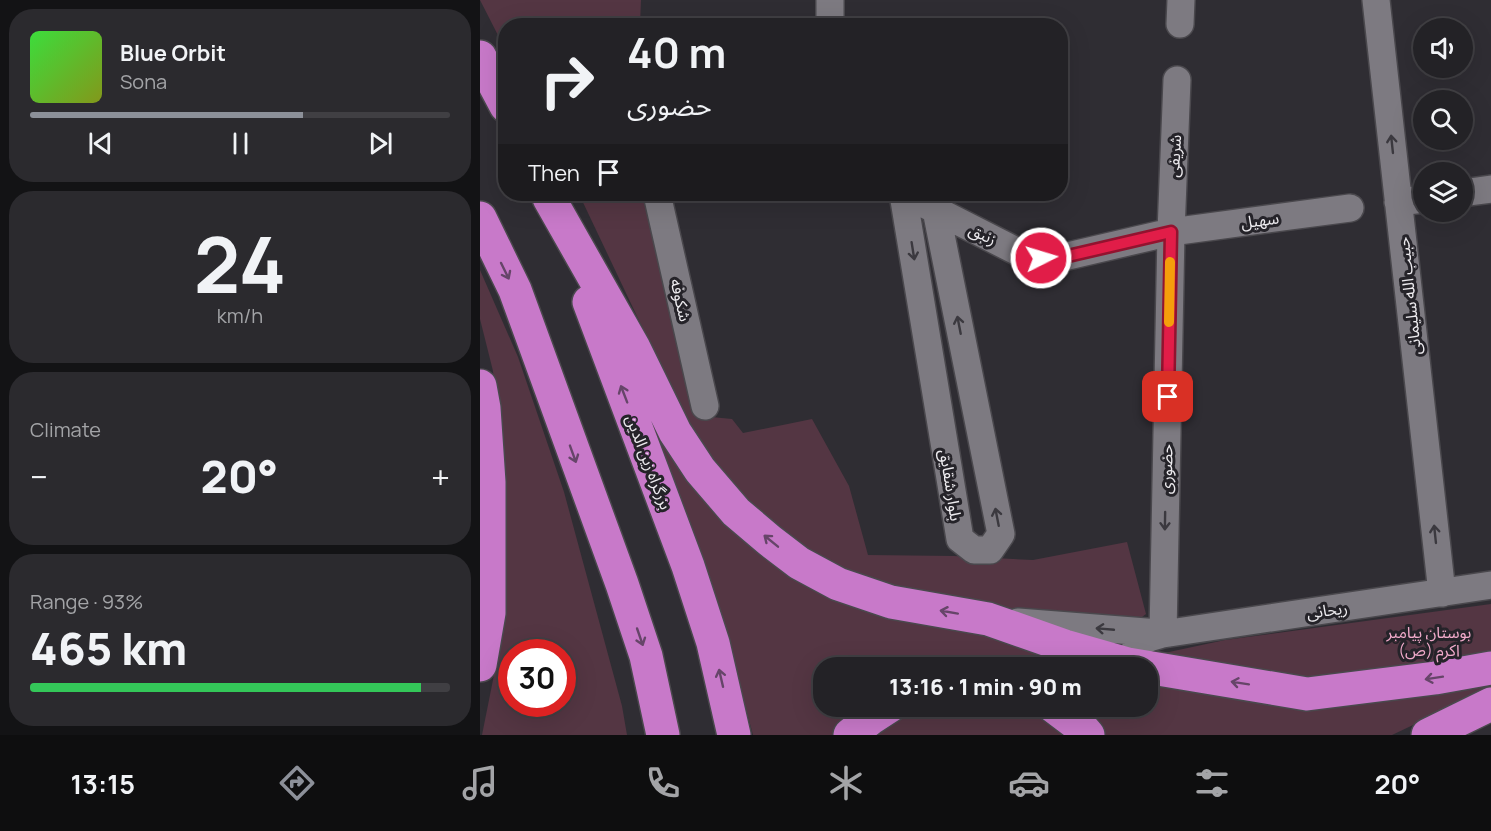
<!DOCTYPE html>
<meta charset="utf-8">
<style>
body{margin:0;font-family:Manrope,"Noto Sans Arabic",sans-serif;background:#2b2a2e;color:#f1f3f6;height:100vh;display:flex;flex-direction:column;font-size:22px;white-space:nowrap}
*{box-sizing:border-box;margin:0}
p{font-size:20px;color:#a3a4a7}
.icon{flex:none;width:33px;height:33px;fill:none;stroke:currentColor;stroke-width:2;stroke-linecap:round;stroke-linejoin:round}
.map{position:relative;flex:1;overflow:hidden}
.side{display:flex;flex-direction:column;gap:9px;padding:9px;background:#131315;width:480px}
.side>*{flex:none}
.top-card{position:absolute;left:18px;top:18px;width:570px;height:183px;border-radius:24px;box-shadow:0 6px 24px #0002,0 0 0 2px #403f43;background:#232226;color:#f1f3f6;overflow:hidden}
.controls{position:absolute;left:933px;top:18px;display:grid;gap:12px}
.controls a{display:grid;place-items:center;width:60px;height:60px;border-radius:50%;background:#232226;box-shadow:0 6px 24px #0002,0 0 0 2px #403f43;font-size:30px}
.speed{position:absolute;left:18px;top:639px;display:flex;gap:12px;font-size:30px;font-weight:700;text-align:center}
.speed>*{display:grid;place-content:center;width:78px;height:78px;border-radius:50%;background:#232226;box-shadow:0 6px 24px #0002,0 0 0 2px #403f43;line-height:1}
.speed .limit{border:9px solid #d22;background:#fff;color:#111}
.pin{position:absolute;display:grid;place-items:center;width:51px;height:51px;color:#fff;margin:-26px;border-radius:12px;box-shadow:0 3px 9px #0006}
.me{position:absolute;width:66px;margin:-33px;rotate:85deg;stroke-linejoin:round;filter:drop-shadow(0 0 4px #0008)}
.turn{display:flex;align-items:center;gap:21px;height:126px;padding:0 30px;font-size:27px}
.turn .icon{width:78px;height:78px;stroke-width:2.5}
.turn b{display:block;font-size:42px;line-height:51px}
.then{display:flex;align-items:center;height:57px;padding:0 30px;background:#0003;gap:12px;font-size:22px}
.big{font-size:45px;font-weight:800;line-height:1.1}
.side .widget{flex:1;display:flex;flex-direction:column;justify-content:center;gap:9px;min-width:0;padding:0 21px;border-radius:24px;background:#2b2a2e}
.side .dial{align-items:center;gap:0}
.dial b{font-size:78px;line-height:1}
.song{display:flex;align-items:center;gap:18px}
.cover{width:72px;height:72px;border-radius:9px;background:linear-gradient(135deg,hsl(120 70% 55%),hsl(70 70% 35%))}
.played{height:6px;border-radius:3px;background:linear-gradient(90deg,#8c9099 65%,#403f43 65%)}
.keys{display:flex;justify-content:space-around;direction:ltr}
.heat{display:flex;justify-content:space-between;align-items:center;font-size:33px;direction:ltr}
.charge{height:9px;border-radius:4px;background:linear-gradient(90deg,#34c759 93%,#403f43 0)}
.trip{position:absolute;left:333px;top:657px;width:345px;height:60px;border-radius:24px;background:#232226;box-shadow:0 6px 24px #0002,0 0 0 2px #403f43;font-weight:800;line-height:60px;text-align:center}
.tabs{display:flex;height:96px;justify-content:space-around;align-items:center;background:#0e0e0f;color:#a3a4a7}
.tabs .icon{width:42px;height:42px}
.tabs .active{color:#8c9099}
.tabs b{font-size:27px;color:#f1f3f6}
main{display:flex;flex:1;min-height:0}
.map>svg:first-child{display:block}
.green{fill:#543643;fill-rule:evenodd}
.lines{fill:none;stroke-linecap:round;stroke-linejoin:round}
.minor-casing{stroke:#4a484d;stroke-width:30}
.highway-casing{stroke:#4a484d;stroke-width:36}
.minor{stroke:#7d7a81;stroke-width:27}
.highway{stroke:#c879c9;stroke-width:33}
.oneway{stroke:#3b393f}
.oneway2{stroke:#664569}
.route-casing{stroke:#92132f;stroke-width:15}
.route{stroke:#e11d48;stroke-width:10}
.slow{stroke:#f59e0b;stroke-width:10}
.labels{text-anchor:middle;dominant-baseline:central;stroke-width:6;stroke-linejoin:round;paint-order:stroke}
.street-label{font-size:16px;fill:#edebef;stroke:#252329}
.park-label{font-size:16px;fill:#f2abcb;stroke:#252329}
</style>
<main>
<section class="side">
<div class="widget">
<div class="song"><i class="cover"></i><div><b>Blue Orbit</b><p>Sona</p></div></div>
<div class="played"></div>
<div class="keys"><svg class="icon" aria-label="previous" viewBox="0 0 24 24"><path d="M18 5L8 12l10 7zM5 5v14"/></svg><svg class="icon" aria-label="pause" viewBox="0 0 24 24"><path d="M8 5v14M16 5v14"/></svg><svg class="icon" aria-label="next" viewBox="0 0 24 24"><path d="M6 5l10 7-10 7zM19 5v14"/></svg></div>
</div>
<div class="widget dial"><b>24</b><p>km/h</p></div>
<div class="widget"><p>Climate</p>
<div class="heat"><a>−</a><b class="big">20°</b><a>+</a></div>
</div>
<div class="widget"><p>Range · 93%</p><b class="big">465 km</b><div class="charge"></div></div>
</section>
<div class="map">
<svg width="1011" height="735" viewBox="0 0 1011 735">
<rect width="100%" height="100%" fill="#2f2d33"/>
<path class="green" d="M0,0H161L160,25L26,26L25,49Z
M99,194H169L221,416L252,419L263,433L332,419L369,486L388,555L474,556L553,560L647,542L666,614L658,620L519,609L403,588L345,561L295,523L264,498L211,430Z
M0,270L38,357L84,492L142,706L147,735H2L15,670L21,457L13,371L0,319ZM32,652H82V704H32Z
M155,375L187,445L389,610L446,625L509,634L631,667L344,668V706L388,707L354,735H273L232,583Z
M1011,604V656L868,682L661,658L745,640Z
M1011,672V688L912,735H624L593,707L668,706V677L745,695Z
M430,706L552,707L572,717L594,735H384L406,718Z"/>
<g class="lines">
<g class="minor-casing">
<path id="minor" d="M896,0L962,593
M700,24L701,0
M350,26V0
M982,193L1011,189
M177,194L225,406
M423,194L480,539L494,550H510L521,534L456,210
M918,202L944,199
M446,205L548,257L575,259L691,232L870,208
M538,622L679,633
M683,634L691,232L697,80
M648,664C658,642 660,640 683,634L1011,585"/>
</g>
<g class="highway-casing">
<path id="highway" d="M0,57L26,106
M69,198L154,348L195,432L220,470L256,512L289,540L319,563L358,584L411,602L508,619L585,646L648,664L827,694L955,678L1011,668
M0,218L35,290L142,584L166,656L183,735
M109,302L208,566L233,643L254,735
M0,386L4,408L9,482V613L0,665
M573,706L602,728L608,735
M370,735L390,719L410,706
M948,735L1011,704"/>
</g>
<use href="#minor" class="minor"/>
<use href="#highway" class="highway"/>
</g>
<defs><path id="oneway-shaft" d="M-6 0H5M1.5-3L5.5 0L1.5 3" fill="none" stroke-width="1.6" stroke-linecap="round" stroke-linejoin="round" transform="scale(1.5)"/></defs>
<g class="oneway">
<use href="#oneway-shaft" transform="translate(912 144) rotate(-96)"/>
<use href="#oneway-shaft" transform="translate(433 251) rotate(81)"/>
<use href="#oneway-shaft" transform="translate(479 325) rotate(-101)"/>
<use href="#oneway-shaft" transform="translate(517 517) rotate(-101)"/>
<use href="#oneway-shaft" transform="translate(685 521) rotate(91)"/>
<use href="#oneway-shaft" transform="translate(955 534) rotate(-96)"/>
<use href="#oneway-shaft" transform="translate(625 629) rotate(-175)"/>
</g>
<g class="oneway2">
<use href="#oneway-shaft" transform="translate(25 271) rotate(64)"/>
<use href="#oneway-shaft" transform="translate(144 394) rotate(-111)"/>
<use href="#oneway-shaft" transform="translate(93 454) rotate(70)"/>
<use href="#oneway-shaft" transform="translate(291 541) rotate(-141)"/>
<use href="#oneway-shaft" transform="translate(469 612) rotate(-170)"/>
<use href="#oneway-shaft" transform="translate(160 637) rotate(71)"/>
<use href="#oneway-shaft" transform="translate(241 678) rotate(-103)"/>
<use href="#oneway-shaft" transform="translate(954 678) rotate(171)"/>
<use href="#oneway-shaft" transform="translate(760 683) rotate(-171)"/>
</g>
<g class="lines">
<g class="route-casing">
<path id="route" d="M561,258L575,259L691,232L688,397"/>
</g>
<use href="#route" class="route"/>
<path class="slow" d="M689,322L690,262"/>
</g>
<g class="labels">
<g class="street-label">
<text transform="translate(694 156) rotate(-87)">شریفی</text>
<text transform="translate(780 220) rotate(-8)">سهیل</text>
<text transform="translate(503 234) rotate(27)">زنبق</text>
<text transform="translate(929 296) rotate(-96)">حبیب الله سلیمانی</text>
<text transform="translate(201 300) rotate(77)">شکوفه</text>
<text transform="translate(169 462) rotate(69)">بزرگراه زین الدین</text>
<text transform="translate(686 469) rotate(-89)">حضوری</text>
<text transform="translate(471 485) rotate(81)">بلوار شقایق</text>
<text transform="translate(847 610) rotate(-8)">ریحانی</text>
</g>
<g class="park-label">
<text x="949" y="632">بوستان پیامبر<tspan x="949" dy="18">اکرم (ص)</tspan></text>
</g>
</g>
</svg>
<div class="controls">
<a><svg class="icon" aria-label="sound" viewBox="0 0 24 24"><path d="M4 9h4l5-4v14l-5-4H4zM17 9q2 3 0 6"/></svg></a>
<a><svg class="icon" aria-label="search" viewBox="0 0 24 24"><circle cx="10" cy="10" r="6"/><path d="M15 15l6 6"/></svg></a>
<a><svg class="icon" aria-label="layers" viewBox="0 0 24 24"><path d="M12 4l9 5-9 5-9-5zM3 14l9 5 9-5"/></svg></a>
</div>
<div class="speed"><div class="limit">30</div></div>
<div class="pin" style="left:688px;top:397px;background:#d93025"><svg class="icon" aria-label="arrive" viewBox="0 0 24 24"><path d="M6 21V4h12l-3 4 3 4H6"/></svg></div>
<svg class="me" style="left:561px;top:258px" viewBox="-20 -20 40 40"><circle r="17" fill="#e11d48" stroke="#fff" stroke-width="3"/><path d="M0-11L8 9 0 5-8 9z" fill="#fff"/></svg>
<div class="trip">13:16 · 1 min · 90 m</div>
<div class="top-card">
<div class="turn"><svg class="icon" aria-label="right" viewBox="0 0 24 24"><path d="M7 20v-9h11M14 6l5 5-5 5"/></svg><div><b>40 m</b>حضوری</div></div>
<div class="then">Then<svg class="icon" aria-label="arrive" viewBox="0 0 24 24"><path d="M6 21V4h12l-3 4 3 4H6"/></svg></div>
</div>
</div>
</main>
<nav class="tabs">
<b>13:15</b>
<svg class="icon active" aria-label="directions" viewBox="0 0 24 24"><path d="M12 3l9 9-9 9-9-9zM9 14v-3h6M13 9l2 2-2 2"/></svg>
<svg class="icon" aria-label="music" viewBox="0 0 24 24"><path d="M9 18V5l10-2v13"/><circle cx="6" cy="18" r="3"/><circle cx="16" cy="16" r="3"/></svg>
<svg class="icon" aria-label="phone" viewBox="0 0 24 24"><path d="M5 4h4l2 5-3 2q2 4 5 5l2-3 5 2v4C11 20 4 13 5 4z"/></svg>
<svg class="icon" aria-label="climate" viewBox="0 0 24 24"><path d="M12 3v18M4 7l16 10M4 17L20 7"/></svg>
<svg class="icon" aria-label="car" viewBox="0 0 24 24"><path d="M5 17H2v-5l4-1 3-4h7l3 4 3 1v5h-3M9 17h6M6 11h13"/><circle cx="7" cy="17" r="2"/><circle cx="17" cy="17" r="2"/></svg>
<svg class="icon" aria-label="filters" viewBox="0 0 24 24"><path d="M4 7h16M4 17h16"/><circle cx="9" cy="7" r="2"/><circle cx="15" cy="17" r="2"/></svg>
<b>20°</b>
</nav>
